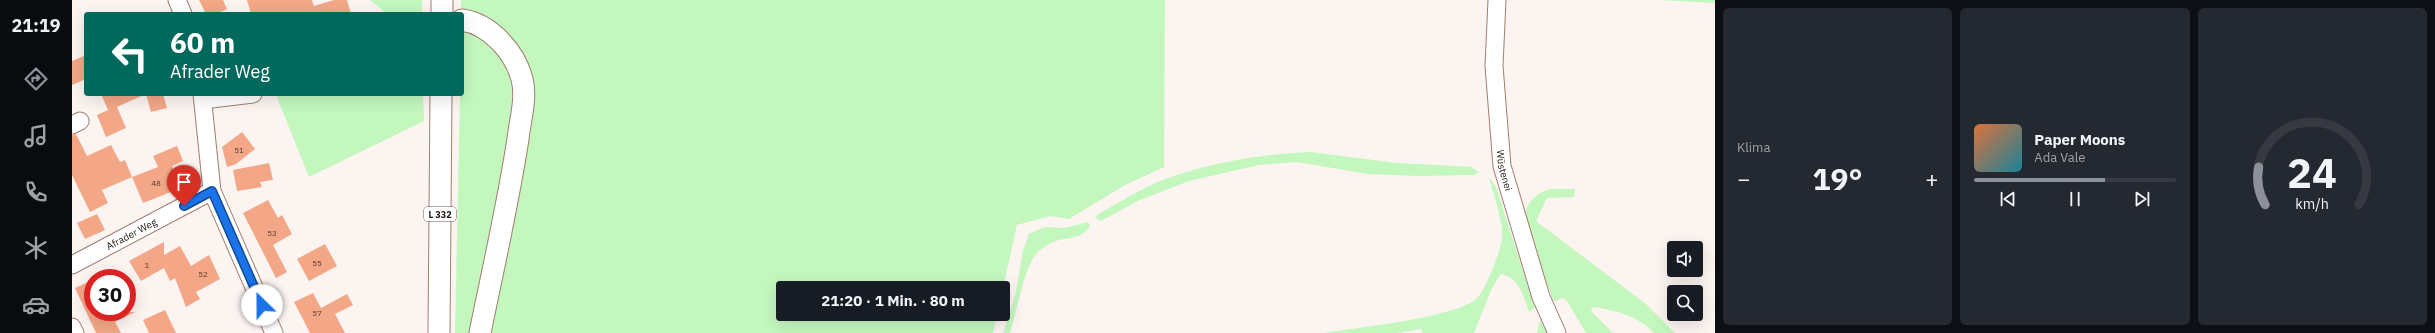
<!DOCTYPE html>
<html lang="de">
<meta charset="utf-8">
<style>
body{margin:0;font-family:"IBM Plex Sans",sans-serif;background:#242831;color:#f1f3f6;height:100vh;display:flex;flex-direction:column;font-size:15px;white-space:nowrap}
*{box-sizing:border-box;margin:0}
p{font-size:13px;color:#9ea1a6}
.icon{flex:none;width:22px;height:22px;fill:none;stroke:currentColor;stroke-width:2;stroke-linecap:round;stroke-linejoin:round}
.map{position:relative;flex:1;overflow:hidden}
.panel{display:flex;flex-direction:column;gap:8px;padding:8px;background:#0d0f14;width:720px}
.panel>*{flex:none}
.hud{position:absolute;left:12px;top:12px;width:380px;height:84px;border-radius:4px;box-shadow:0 4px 16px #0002;background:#00695c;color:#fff;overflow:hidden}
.tools{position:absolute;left:1595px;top:241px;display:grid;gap:8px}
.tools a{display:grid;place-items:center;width:36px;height:36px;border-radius:4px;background:#171b24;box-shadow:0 4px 16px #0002;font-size:20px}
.speed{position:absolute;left:12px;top:269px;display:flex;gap:8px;font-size:20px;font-weight:700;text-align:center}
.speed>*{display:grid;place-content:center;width:52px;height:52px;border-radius:50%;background:#171b24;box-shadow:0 4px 16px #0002;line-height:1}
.speed .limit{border:6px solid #d22;background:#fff;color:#111}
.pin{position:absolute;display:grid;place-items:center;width:34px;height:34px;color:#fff;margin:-41px -17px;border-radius:50% 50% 50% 0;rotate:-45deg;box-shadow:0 0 4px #0007}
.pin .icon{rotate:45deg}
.me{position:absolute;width:44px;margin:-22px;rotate:337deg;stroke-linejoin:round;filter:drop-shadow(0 0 3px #0008)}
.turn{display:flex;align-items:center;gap:14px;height:84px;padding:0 20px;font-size:18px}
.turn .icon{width:52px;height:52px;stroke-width:2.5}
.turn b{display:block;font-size:28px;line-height:34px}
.big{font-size:30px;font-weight:700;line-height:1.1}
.panel .card{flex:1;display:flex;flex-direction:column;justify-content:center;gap:6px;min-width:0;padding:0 14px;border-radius:6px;background:#242831}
.panel .dial{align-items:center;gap:0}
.dial svg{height:104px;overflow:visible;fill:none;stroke:#363941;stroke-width:7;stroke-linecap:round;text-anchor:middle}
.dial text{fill:#f1f3f6;stroke:none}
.song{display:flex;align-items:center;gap:12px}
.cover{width:48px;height:48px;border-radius:6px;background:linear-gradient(135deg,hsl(20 70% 55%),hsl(190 70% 35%))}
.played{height:4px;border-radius:2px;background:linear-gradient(90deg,#8c9099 65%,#363941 65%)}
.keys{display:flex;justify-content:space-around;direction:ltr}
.heat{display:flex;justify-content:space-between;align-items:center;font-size:22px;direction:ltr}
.panel .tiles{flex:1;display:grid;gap:8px;grid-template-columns:repeat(3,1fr)}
.trip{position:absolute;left:704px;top:281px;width:234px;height:40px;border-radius:4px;background:#171b24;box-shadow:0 4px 16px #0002;font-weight:700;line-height:40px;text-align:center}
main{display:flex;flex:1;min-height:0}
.tab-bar{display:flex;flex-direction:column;width:72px;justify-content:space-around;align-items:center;background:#090b0e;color:#9ea1a6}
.tab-bar .icon{width:28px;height:28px}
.tab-bar .current{color:#8c9099}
.tab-bar b{font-size:18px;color:#f1f3f6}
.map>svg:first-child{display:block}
.green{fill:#c3f7be}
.building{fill:#f3a787}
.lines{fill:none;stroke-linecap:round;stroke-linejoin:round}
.minor-casing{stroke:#9f7e70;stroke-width:19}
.major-casing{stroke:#9f7e70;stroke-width:23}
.minor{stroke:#fff;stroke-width:17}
.major{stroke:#fff;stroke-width:21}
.route-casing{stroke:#114b97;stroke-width:10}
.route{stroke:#1a73e8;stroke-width:7}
.labels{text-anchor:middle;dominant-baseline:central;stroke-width:3;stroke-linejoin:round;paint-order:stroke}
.number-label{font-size:8px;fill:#55382c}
.shield{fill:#fff;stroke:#635a56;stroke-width:1}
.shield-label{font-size:9px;font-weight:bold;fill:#20130e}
.street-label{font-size:10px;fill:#20130e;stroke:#fff}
</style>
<main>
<nav class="tab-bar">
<b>21:19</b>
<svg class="icon current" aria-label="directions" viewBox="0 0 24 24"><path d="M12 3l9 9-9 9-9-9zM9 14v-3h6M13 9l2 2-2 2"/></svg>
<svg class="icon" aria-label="music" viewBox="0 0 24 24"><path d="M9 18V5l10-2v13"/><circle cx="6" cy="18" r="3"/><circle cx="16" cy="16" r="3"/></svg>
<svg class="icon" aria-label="phone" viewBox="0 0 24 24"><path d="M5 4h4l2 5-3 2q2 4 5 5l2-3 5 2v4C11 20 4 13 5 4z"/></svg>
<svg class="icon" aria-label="climate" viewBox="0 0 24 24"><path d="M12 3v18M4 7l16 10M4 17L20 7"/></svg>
<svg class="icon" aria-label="car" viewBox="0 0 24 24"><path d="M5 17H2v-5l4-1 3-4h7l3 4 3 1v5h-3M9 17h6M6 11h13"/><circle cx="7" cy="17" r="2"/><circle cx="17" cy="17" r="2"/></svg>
</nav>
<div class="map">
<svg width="1643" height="333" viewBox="0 0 1643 333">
<rect width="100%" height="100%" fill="#fcf4f1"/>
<path class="green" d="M298,0H350V14H315Z
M389,0H1093L1092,167L1053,185L997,219L978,216L945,225L931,288H711V314H925L921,333H383L388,94H390Z
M1587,0H1643V3Z
M351,94L352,121L237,177L204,95Z
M1239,152L1325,163L1399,167L1407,172L1402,175L1346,176L1296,174L1225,162L1187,165L1117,181L1068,200L1029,221L1024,218L1025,215C1041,206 1057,196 1073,188C1119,165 1188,154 1239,152Z
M1417,177L1424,187L1463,308L1457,312C1451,296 1448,278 1429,274L1420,288L1402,333H1350V329L1325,333H1252C1288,327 1375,319 1403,300C1412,295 1429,250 1430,239C1432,222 1421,194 1417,177Z
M1479,189H1503L1502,197L1475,198L1464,221L1574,304L1603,333H1582C1566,316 1543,310 1521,307L1519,311L1541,333H1514L1495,301L1491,298L1482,302C1474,280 1455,239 1453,218C1452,204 1466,191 1479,189Z
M1016,222L1018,225C1012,240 993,237 981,242C976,244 969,249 966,252C953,263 944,315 938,333H931L943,296L951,251L957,234L973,227L993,228Z
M1468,320L1475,333H1465Z"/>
<path class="building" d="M127,0H151L155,9L144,14H134Z
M175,0H240L242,6L262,0H275L279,14H179Z
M14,55V79L0,85V61Z
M29,94H74L45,107L54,128L34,137L25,115L36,110Z
M74,94H91L95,108L79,112Z
M170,132L183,149L164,164L155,167L150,147Z
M4,134L15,156L39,145L48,162L53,160L60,177L30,190L36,203L18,212L0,175V135Z
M105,146L111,161L100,166L109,188L71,203L60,177L86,167L81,156Z
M197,163L201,180L188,182L190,187L165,191L161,170Z
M196,200L206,218L210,215L220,234L201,245L215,272L204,278L171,213Z
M25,214L33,230L13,239L5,223Z
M92,242V255L108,246L119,266L137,255L148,279L124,292L128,299L114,307L103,278L98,281L92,268L69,281L57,261Z
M253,244L265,266L237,281L225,259Z
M21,280V312H63L43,322L49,333H24L3,288Z
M241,293L249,308L275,294L281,305L263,314L273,333H238L222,302Z
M93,310L104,333H77L71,320Z"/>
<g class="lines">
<g class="minor-casing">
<g id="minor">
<path d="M105,0L111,14"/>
<path id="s1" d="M1425,0L1422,66L1430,166L1469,297L1485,333"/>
<path d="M130,94L140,191L202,333"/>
<path d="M131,100L181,94"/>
<path d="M0,125L8,121"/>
<path id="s2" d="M0,265L140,191"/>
<path d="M0,327L3,333"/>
</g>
</g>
<g class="major-casing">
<path id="major" d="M370,14V0
M390,20C418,24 443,52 450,79C455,98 448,120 446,139C436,204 421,269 408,333
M367,333L369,94"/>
</g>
<use href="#minor" class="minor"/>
<use href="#major" class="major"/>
</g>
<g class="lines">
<g class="route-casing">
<path id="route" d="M112,206L140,191L190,305"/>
</g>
<use href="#route" class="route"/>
</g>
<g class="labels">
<g class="number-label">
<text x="167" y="150">51</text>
<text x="84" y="183">48</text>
<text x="200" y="233">53</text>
<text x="245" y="263">55</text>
<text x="75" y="265">1</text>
<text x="131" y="274">52</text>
<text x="245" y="313">57</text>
</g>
<rect class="shield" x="352" y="207" width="32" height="14" rx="3"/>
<g class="shield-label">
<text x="368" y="214">L 332</text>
</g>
<g class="street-label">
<text stroke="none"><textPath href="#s1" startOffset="171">Wüstenei</textPath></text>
<text stroke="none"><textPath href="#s2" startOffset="67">Afrader Weg</textPath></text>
</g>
</g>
</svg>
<div class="tools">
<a><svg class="icon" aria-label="sound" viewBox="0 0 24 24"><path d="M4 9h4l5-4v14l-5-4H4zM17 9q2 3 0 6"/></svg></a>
<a><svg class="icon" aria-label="search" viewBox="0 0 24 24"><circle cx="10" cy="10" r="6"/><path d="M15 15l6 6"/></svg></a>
</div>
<div class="speed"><div class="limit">30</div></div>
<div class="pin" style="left:112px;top:206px;background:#d93025"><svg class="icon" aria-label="arrive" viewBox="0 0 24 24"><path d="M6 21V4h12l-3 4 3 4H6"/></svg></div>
<svg class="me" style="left:190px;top:305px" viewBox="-20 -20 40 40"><circle r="19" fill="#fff"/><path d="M0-13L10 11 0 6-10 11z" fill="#1a73e8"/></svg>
<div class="trip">21:20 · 1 Min. · 80 m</div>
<div class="hud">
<div class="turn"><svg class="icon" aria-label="left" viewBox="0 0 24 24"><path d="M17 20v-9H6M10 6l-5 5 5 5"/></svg><div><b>60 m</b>Afrader Weg</div></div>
</div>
</div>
<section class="panel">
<div class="tiles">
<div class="card"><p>Klima</p>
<div class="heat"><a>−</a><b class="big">19°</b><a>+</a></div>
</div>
<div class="card">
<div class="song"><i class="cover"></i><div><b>Paper Moons</b><p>Ada Vale</p></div></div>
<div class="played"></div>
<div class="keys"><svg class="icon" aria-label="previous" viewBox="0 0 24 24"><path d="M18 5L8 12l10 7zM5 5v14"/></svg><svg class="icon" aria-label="pause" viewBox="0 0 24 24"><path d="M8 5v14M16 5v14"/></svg><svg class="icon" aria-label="next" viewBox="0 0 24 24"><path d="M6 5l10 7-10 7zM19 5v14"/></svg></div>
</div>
<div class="card dial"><svg viewBox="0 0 100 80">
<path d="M14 69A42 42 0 1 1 86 69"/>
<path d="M14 69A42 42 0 0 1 9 40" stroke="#8c9099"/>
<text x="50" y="56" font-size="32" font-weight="700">24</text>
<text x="50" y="72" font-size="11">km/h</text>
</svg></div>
</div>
</section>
</main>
